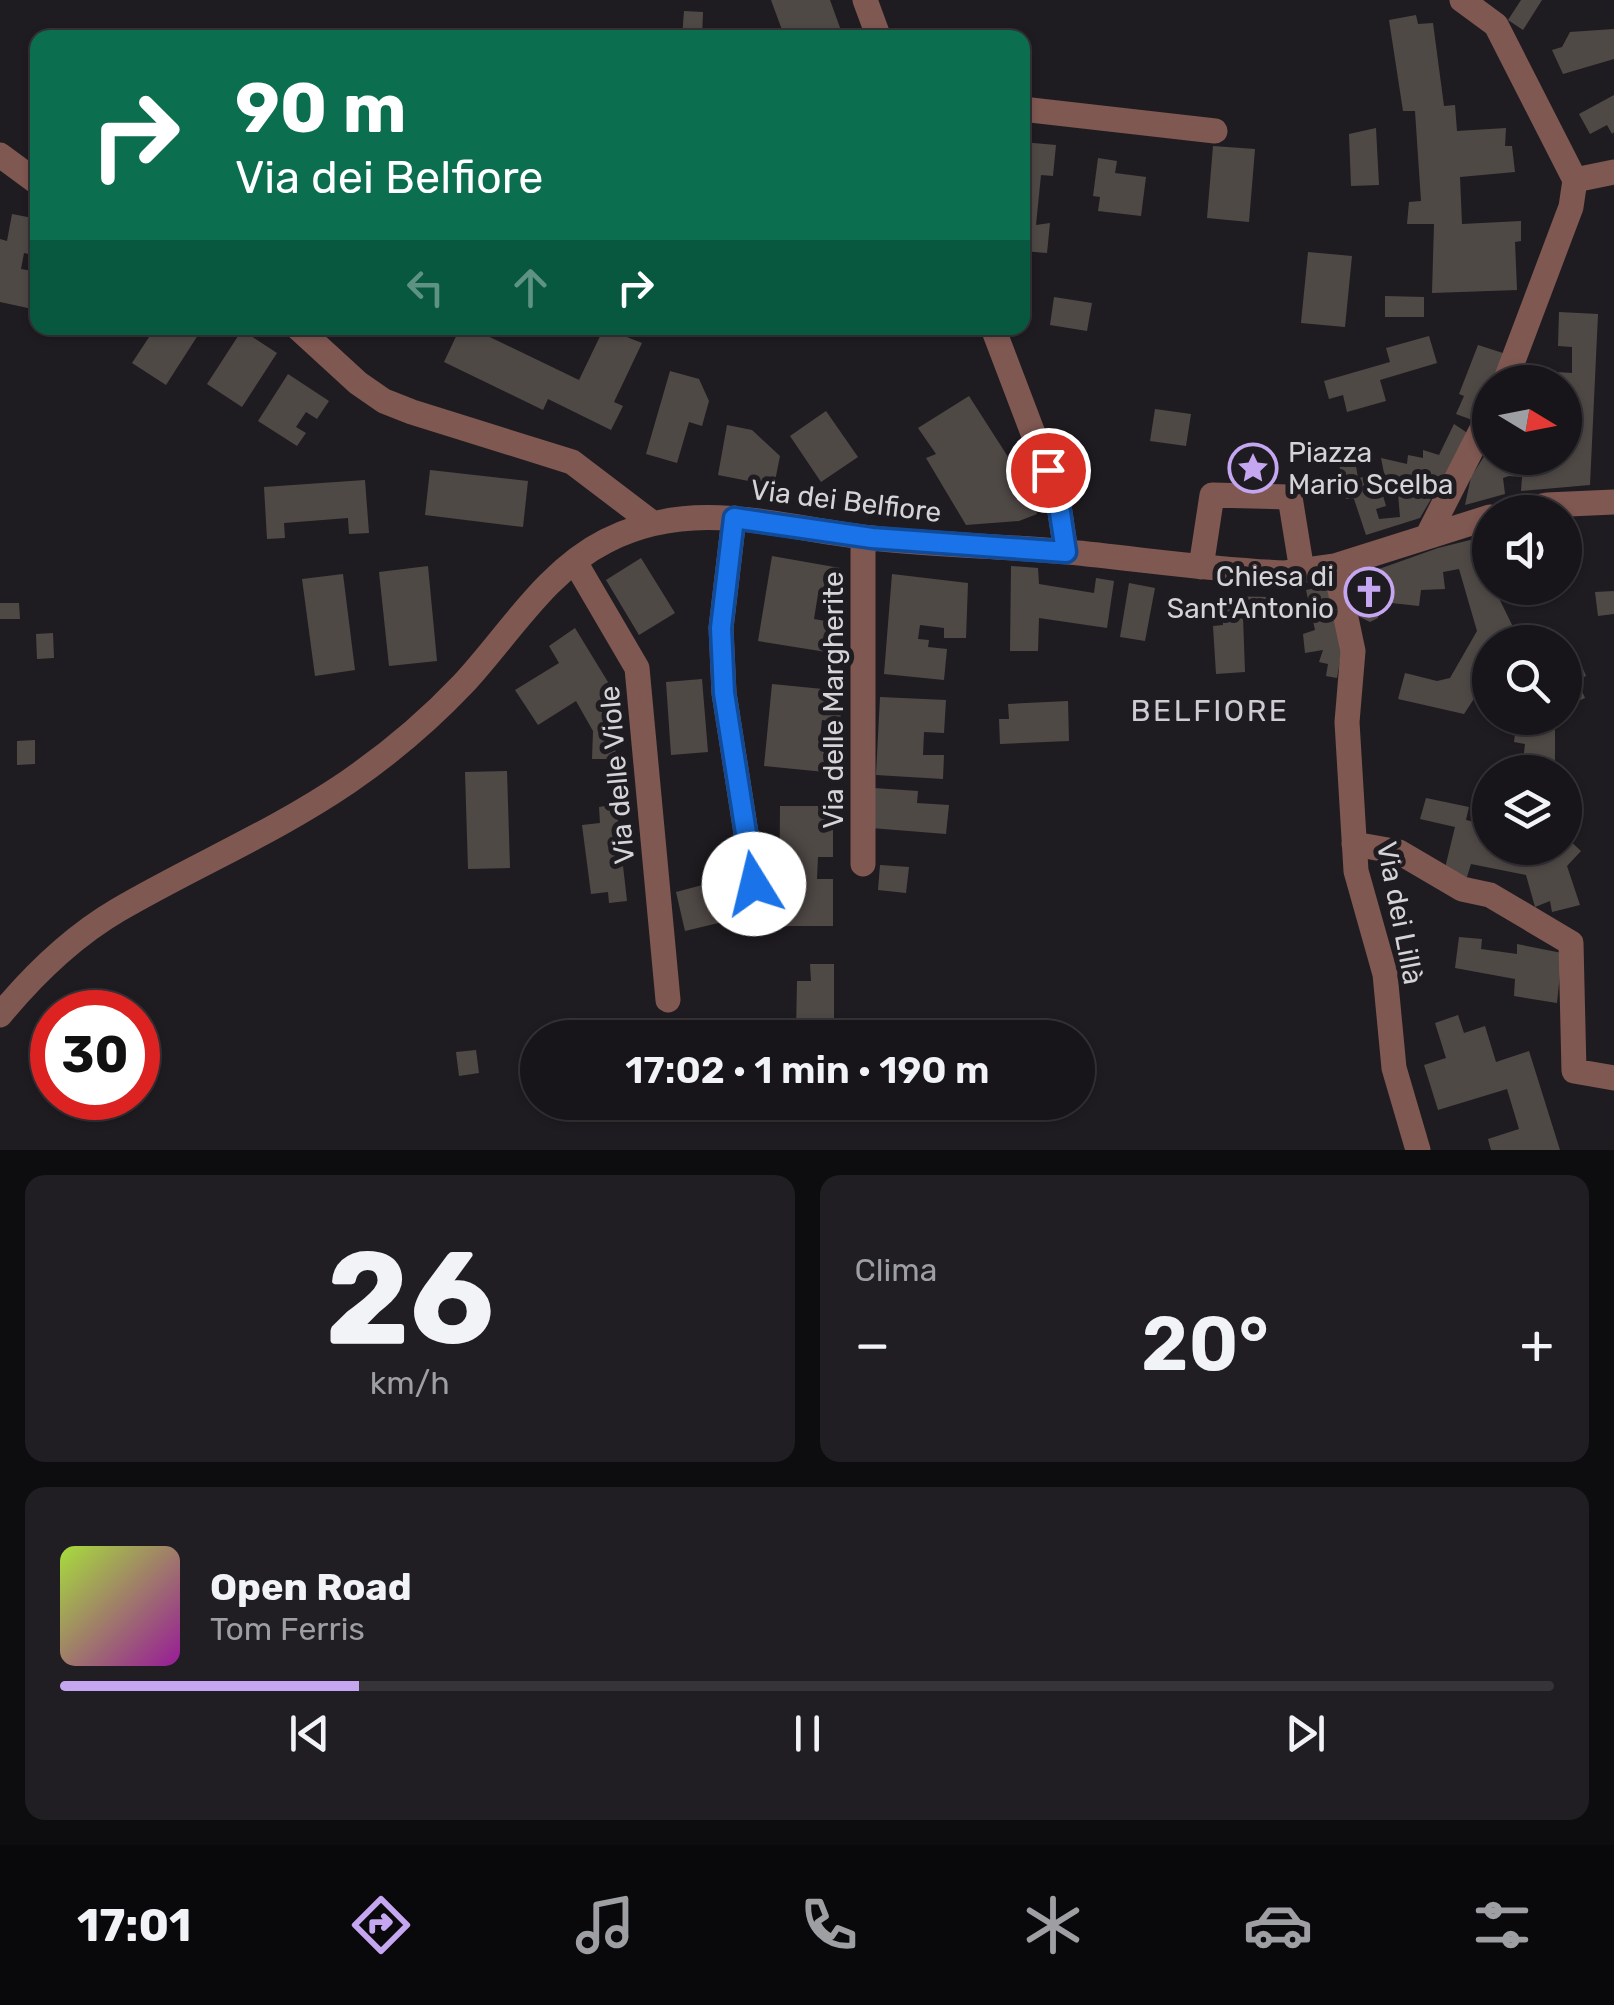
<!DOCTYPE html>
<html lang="it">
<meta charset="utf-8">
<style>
body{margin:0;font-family:Rubik,sans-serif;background:#201e22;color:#f1f3f6;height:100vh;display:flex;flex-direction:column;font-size:38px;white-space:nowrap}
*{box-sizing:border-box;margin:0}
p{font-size:32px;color:#9e9fa2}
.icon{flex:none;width:55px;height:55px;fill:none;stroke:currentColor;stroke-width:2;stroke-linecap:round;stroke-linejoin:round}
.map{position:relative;height:1150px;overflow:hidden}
.sheet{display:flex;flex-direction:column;gap:25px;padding:25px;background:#0d0c0e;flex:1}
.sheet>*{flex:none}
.top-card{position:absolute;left:30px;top:30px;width:1000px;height:305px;border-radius:20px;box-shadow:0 2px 8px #0004,0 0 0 2px #363438;background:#0b6e4f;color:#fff;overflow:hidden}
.needle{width:65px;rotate:100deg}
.controls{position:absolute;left:1472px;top:365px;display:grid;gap:20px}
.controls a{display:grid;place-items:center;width:110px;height:110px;border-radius:50%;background:#171519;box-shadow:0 2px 8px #0004,0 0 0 2px #363438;font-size:50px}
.speed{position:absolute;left:30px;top:990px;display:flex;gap:20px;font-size:50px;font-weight:700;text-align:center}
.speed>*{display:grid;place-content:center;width:130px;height:130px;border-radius:50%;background:#171519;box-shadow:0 2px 8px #0004,0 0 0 2px #363438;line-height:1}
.speed .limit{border:15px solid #d22;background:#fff;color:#111}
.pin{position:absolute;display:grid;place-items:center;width:85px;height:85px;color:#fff;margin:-42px;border:5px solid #fff;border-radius:50%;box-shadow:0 2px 10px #0007}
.me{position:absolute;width:110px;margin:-55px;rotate:351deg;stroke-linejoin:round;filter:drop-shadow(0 0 8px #0008)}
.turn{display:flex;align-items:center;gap:35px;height:210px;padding:0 40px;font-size:45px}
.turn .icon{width:130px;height:130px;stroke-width:2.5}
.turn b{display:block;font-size:70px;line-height:85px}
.lanes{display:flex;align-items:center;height:95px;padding:0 40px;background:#0003;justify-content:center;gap:50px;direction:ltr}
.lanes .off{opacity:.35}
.big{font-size:75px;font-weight:600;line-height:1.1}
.sheet .card{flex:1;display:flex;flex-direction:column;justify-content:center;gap:15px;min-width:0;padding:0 35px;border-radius:20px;background:#201e22}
.sheet .dial{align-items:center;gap:0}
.dial b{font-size:130px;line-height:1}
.song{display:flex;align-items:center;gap:30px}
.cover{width:120px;height:120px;border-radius:15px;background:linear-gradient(135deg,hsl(80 70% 55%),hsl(300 70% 35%))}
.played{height:10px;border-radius:5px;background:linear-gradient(90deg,#c5a7f1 20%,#363438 20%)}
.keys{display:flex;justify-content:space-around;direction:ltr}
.heat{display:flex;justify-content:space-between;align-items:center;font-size:55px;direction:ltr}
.sheet .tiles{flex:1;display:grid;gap:25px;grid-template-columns:1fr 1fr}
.card:last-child{grid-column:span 2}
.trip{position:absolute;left:520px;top:1020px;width:575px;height:100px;border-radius:50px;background:#171519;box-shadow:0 2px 8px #0004,0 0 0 2px #363438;font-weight:600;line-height:100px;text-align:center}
.tab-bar{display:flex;height:160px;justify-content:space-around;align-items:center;background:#09080a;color:#9e9fa2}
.tab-bar .icon{width:70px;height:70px}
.tab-bar .selected{color:#c5a7f1}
.tab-bar b{font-size:45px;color:#f1f3f6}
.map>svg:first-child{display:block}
.building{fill:#4f4946}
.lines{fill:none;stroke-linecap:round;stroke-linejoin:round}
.minor{stroke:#805852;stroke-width:25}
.route-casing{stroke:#114b97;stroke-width:25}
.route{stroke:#1a73e8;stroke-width:18}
.labels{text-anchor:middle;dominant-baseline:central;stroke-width:10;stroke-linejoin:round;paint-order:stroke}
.poi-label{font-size:28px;fill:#d4d3d6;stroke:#1f1c21;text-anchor:start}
.street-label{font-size:28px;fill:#d4d3d6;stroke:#1f1c21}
.neighbourhood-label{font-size:30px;letter-spacing:2.5px;fill:#cecbd2;stroke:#1f1c21}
</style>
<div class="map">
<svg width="1614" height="1150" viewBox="0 0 1614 1150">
<rect width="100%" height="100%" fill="#1f1c21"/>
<path class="building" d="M771,0H830L843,36L785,38Z
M1521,0H1542L1523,30L1508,20Z
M684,11L703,12L702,38H682Z
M1416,15L1418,24L1433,23L1444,106L1455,105L1457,131L1506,128L1505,146H1512L1515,172L1460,177L1462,224L1521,221V241L1515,242L1517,290L1432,293L1434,224H1407L1409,202L1421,201L1415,111H1403L1389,20Z
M1614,29V59L1563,74L1552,50L1562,47L1570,32Z
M1614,95V132L1612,134L1607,125L1590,134L1579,114Z
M1376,128L1379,185L1351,186L1349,134Z
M1022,142L1056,145L1053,176L1041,175L1036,225L1050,223L1047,253L1022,251Z
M1213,146L1255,149L1249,222L1207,218Z
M1098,158L1117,161L1115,173L1146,177L1141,216L1098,211L1100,197L1093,196Z
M12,214L38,219V256L24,253L21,269L38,272L37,310L0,302V239L7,241Z
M1308,252L1352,256L1345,327L1301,323Z
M1385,296L1424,297V317H1385Z
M1054,297L1092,303L1087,331L1050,325Z
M1559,312L1598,314L1590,485L1521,491L1522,477L1509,476L1503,478L1505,494L1465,505L1471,477L1490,447V458H1565V417L1570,418L1571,403H1565V382H1556L1557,372L1572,373V347L1558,346Z
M155,328H193L200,332L166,385L132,363Z
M460,328H471L579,380L604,328L642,343L614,402L623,406L611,430L548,399L543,410L444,362Z
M242,330L277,353L242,407L207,384Z
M1429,336L1437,363L1380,380L1386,401L1347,412L1343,395L1329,399L1324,381L1390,362L1386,348Z
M1478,345L1506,354L1494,382H1490V392L1475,421L1456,414L1464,396L1459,394Z
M670,371L699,379L709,401L702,426L689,422L677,463L646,454Z
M288,374L329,401L317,419L306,412L296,427L306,433L297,446L258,421Z
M969,396L1019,474L1008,485L1017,497L1032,495L1037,514L1019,521L966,525L926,458L936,454L918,428Z
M1155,409L1191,414L1186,446L1150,441Z
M826,411L858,457L821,482L790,436Z
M1454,424L1469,434L1420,518L1366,535L1354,499H1346L1338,459L1354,455L1358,478L1377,475L1386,506L1376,509L1379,519L1400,517L1397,481L1385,478L1381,458L1407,464L1408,455L1423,458V450L1439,455Z
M727,425L752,430L780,456L774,486L718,475Z
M430,470L528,481L523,527L425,515Z
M365,480L369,533L349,534L348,518L284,523L285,538L267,539L264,487Z
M1490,535V588H1494L1515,631L1509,642H1490V693L1481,688L1464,714L1398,699L1405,673L1437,681L1450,678L1477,631L1459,569L1443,572L1445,589L1421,590L1419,606L1391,603L1379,608L1378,618L1370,622L1356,615L1348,580L1438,548Z
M772,556L840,568L836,596L818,594L814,619L831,622L826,652L758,641Z
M641,558L675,613L639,635L606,580Z
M428,566L437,661L389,666L379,572Z
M1011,566L1038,568L1039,584L1094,593L1096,578L1114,581L1107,628L1039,618L1038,651H1010Z
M343,574L355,670L315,676L302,579Z
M892,574L968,583L966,638H944V628L920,625L918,639L929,640L928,647L947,649L944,680L884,674Z
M1129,583L1155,588L1145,641L1120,637Z
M1330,585L1342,649L1337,678L1326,676L1328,664L1319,662L1323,650L1305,653L1303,634L1315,630L1306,590Z
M1614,591V614L1598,616L1595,592Z
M1223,596L1270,597L1269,620L1243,617L1245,672L1216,674L1213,626L1223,625Z
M0,603H19L20,619H0Z
M575,628L611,687L616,759H592L593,731L576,701L538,725L515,690L559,663L549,646Z
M53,633L54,658L37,659L36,634Z
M1577,654L1586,676L1577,680L1585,698L1565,707V661Z
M702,679L708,752L671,755L666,682Z
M772,684L843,691L840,722L822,720L820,739L838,741L835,773L764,766Z
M880,697L946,700L944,733L924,732L923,755H944L943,779L876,775Z
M1068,701L1069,741L1000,744L999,719H1009L1008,704Z
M1517,718H1555V762L1523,761L1525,744L1514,742Z
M35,740V764L17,765V741Z
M507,771L510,868L468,869L465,772Z
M874,788L918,791L917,803L949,805L946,834L871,828Z
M1426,798L1469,807L1466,820L1490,825V848H1565V811L1580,825L1568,839L1581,851L1567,866L1580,905L1552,912L1550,901L1535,907L1526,875L1471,864L1466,880L1445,868L1455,827L1420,819Z
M616,804L627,901L609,903L608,892L591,894L582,825L600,823L599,807Z
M780,806H833V857H818L817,879H833V926H779Z
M880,865L909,867L906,893L878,890Z
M725,879L735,919L685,931L676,892Z
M1459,937L1482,939L1481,949L1517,954V944L1562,953L1557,1003L1514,996L1515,979L1455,968Z
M810,964H834V1038L796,1034L797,981H811Z
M1458,1015L1464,1033L1485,1026L1496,1062L1529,1051L1560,1150H1491L1488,1139L1519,1129L1507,1089L1438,1110L1424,1065L1446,1058L1435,1023Z
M476,1050L479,1073L459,1076L456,1052Z
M714,1102H774L775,1108L715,1113Z"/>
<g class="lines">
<path class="minor" d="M865,0L879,38
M1462,0L1496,25L1575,180L1571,207L1505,382
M1022,109L1215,131
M0,155L38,183
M1575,180L1614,172
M298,328L358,383L384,401L412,412L572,462L651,522
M993,328L1058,499L1066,552
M1510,512L1547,505L1614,502
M734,518L721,628L724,693L760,922
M1428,535L1490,413
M863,537V864
M575,562L637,668L668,1000
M1335,566L1353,651L1347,722L1356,871L1385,974L1394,1068L1418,1150
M1201,567L1212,495L1290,497L1302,571
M1354,844L1399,852L1462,889L1490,895L1571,943L1574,1071L1614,1078
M0,1015C34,974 72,937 118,910C195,865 273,833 348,782C390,753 428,721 463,684C507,637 546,571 606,541C694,496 780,528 872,538C937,545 1002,546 1068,552C1140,559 1212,570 1285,573L1335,566L1490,517"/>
</g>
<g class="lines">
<g class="route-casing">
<path id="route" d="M754,884L724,693L721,628L734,518L872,538L1066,552L1058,499L1048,470"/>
</g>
<use href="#route" class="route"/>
</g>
<defs>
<g id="sight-ring" transform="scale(2.5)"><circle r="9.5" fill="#1f1c21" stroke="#c5a7f1" stroke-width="1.5"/><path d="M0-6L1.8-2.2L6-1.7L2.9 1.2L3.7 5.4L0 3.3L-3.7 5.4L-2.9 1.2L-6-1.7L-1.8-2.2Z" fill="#c5a7f1"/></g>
<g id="church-ring" transform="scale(2.5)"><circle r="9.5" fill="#1f1c21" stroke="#c5a7f1" stroke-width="1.5"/><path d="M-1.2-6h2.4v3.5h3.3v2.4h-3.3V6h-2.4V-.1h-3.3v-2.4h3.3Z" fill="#c5a7f1"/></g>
</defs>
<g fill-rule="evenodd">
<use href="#sight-ring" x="1253" y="468"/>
<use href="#church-ring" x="1369" y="592"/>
</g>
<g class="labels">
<g class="poi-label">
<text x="1288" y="452">Piazza<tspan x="1288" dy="32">Mario Scelba</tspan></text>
<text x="1334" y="576" text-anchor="end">Chiesa di<tspan x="1334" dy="32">Sant'Antonio</tspan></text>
</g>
<g class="street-label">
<text transform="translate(846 501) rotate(7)">Via dei Belfiore</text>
<text transform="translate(833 700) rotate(-90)">Via delle Margherite</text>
<text transform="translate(617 775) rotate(-95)">Via delle Viole</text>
<text transform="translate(1400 913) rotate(79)">Via dei Lillà</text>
</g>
<g class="neighbourhood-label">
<text x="1210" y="711">BELFIORE</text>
</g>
</g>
</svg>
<div class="controls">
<a><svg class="needle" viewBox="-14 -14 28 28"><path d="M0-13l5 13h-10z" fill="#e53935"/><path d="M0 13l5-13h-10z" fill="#9e9fa2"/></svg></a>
<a><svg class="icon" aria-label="sound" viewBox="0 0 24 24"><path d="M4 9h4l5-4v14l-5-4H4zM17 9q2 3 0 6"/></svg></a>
<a><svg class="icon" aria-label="search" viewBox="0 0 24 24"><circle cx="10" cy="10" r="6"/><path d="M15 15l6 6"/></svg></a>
<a><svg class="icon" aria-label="layers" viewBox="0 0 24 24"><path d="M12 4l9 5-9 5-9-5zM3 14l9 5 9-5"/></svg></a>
</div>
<div class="speed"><div class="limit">30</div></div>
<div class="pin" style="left:1048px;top:470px;background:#d93025"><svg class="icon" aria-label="arrive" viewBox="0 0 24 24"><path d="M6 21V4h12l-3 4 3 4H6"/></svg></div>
<svg class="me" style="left:754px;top:884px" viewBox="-20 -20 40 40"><circle r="19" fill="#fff"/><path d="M0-13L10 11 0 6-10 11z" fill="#1a73e8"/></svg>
<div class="trip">17:02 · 1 min · 190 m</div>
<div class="top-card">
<div class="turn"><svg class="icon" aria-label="right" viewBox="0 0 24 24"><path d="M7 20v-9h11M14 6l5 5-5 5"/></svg><div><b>90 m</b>Via dei Belfiore</div></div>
<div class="lanes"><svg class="icon off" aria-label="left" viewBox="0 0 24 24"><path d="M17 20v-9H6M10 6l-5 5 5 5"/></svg><svg class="icon off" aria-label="ahead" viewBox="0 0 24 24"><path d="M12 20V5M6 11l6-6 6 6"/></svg><svg class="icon" aria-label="right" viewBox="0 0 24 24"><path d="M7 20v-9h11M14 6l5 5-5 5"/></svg></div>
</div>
</div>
<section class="sheet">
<div class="tiles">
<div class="card dial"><b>26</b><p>km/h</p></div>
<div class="card"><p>Clima</p>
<div class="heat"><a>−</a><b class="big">20°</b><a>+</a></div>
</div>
<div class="card">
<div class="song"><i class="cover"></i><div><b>Open Road</b><p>Tom Ferris</p></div></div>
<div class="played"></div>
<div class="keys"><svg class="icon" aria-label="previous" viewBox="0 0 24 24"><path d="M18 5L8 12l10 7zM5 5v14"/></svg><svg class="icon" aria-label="pause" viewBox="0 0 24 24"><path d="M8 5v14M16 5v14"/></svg><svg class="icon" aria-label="next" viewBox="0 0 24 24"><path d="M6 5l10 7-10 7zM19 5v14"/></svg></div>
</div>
</div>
</section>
<nav class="tab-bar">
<b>17:01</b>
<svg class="icon selected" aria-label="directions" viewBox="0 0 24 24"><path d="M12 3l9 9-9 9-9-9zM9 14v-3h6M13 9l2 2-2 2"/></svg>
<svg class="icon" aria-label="music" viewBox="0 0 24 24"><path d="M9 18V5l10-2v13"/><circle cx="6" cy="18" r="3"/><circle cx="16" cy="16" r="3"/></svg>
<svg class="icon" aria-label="phone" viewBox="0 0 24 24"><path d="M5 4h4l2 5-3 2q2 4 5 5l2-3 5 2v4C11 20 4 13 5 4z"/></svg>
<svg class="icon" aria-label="climate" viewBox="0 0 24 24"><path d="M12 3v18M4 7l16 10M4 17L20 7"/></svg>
<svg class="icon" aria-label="car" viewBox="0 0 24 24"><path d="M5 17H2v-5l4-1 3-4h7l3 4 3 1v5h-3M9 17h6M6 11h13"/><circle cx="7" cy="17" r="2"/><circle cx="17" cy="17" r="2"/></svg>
<svg class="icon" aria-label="filters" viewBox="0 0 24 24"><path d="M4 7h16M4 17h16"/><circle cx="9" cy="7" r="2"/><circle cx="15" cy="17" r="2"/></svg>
</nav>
